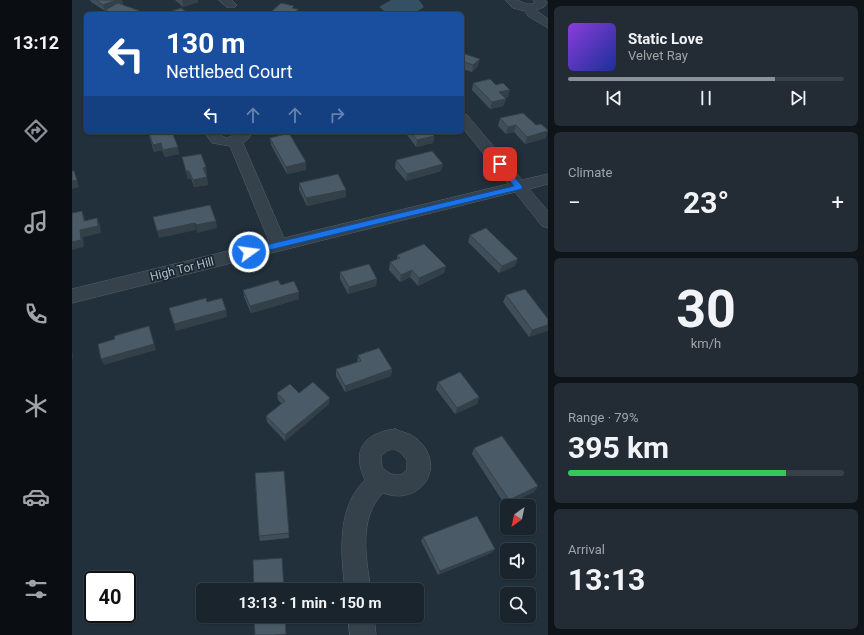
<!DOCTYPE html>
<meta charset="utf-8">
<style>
body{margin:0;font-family:Roboto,sans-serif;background:#232c34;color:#f1f3f6;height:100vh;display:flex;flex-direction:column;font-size:15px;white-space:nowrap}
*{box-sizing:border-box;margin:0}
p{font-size:13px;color:#9fa4a9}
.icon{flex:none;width:22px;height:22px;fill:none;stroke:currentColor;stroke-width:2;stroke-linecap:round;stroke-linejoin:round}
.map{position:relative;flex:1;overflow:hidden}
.panel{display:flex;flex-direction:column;gap:6px;padding:6px;background:#0e1418;width:316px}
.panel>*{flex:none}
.guide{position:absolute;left:12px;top:12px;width:380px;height:122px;border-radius:6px;box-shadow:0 1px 3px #0004,0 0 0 1px #384148;background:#1a4fa0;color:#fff;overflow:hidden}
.needle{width:26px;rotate:213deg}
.buttons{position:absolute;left:428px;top:499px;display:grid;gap:8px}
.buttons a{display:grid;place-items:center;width:36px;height:36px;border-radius:6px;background:#1a242c;box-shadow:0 1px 3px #0004,0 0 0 1px #384148;font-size:20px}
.speed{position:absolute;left:12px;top:571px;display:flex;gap:8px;font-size:20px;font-weight:700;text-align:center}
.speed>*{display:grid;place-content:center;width:52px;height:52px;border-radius:50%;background:#1a242c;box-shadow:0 1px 3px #0004,0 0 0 1px #384148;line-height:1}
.speed .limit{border:2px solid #111;border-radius:6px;background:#fff;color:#111}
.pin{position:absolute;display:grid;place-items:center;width:34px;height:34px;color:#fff;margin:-17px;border-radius:8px;box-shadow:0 2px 6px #0006}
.me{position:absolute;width:44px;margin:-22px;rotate:76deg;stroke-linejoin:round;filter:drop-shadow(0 0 3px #0008)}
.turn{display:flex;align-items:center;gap:14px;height:84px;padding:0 16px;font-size:18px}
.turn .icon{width:52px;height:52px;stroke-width:2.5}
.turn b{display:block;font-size:28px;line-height:34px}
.lanes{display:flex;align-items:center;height:38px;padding:0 16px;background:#0003;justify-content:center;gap:20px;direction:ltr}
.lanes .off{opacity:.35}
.big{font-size:30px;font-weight:700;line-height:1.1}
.panel .tile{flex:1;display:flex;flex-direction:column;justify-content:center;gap:6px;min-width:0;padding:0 14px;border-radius:6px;background:#232c34}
.panel .dial{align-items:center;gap:0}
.dial b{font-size:52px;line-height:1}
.song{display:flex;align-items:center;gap:12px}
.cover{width:48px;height:48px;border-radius:6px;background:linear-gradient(135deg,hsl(270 70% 55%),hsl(230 70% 35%))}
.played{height:4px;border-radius:2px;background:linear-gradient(90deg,#8c9099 75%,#384148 75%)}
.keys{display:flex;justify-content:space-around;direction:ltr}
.heat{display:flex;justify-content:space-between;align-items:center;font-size:22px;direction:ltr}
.charge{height:6px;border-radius:3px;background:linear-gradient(90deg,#34c759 79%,#384148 0)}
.trip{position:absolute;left:124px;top:583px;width:228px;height:40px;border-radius:6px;background:#1a242c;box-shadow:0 1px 3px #0004,0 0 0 1px #384148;font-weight:700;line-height:40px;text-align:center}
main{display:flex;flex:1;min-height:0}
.menu{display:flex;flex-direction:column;width:72px;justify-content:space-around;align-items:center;background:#0a0e12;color:#9fa4a9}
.menu .icon{width:28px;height:28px}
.menu .active{color:#8c9099}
.menu b{font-size:18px;color:#f1f3f6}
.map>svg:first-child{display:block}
.water{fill:#354f63}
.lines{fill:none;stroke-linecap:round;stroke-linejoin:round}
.minor-casing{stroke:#546069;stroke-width:1}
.minor{fill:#36424b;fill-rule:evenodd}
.wall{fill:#404e59}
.shaded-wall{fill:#344048}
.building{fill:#4a5b67;stroke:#344048}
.route{fill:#1a73e8;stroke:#114b97}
.labels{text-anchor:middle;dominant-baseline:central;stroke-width:3.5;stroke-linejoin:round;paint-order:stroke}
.street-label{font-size:12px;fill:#b1bdc7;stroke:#1b2730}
</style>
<main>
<nav class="menu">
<b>13:12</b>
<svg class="icon active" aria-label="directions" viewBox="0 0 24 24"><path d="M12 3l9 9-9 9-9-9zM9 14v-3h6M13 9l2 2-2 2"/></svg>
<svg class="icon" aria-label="music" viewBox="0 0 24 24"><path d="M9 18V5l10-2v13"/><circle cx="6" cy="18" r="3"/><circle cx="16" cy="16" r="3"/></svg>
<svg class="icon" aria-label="phone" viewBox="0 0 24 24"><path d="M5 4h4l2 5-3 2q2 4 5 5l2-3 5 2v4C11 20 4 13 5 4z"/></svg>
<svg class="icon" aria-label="climate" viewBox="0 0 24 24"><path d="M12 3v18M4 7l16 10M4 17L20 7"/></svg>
<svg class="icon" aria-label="car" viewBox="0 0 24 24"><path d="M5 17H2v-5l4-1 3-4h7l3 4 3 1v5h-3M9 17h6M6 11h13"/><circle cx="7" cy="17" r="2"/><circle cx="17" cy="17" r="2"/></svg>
<svg class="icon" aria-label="filters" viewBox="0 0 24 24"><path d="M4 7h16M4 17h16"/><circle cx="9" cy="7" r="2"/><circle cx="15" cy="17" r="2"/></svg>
</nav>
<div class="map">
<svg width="476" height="635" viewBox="0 0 476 635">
<rect width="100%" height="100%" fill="#22303b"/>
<path class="water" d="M319,0H347L352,7L346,11L320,14L315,13L307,7Z"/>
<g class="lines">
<g class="minor-casing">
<path id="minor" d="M147,0H160L165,5L163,7H155Z
M434,0C437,0 441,0 444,0C452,2 455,6 463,3L461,0H473L475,3L472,7L464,10L476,19V28L456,16L453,11L441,8Z
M390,114L395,115L450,180L476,174V184L457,189L476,211V228L470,226L443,192L0,303V289L197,241L158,146L140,143L132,132H146C155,143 159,135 167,132C171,131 177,132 181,132L176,139L171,143L212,238L436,184L390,127Z
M323,429C330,432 340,434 345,439C376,466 349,507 311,493C286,518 294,558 299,590H273C269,554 264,508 293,480C279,450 292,433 323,429ZM322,449L328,452L335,460V469C329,479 317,475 310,467L309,456L315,451Z
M276,616H302L304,635H278Z"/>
</g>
<use href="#minor" class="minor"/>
</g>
<path class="wall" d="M18,0H50L51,5L69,14H34L33,11L19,2Z
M103,0H126V2L111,7Z
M390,48L392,49L391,53L406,66L400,72L390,69Z
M401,83L424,85L436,97L433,98L434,99L431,106L418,109L400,90Z
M428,118L474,138L453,144L442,132L434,134L426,126Z
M76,132H100L107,154L93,157L90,150L82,152Z
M333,132H359L362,136L361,143L344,147Z
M198,138L234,162V170L215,174L199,145Z
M110,157L135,175H134L136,185L122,187L119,178L116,179L112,165Z
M324,160L369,171L334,181L323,168Z
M227,183L274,197L235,206L227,190Z
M398,235L443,266L427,273L396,242Z
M325,255L374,266L372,273L346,286L338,277L328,282L317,270L318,262L325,259Z
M268,272L304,286L276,294L268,279Z
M209,285L227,299L179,313L172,297L171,290Z
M434,295L476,319L457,337L431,302Z
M286,355L320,369L319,376L273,392L264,376V369L285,362Z
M366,382L407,397L405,404L383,414L364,389Z
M205,393H227L257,404L213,441L195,422L194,416L210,404L206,400Z
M402,448L466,486L462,492L433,505L400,454Z
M212,471L217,538L188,541L187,536Z
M351,537L423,549L419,553L366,575L349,541Z"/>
<path class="shaded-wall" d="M44,0H50L51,5L33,10V12L31,5Z
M110,0H126V2L111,7Z
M226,9V14H222Z
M68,11L69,14H63Z
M408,59L406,66L400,72L401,65Z
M438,90L436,97L425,100L427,92Z
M434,99L431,106L418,109L420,102Z
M444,125L442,132L434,134L436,127Z
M476,131L474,138L453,144L455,137Z
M362,136L361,143L344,147L345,140Z
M89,143L90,150L82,152L81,145Z
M106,147L107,154L93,157L91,150Z
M234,162V170L215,174L214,167Z
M371,164L369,171L334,181L335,174Z
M134,167L135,175H132L131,168Z
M2,171L7,187L0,189V181Z
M114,171H117L119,178L116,179Z
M135,177L136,185L122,187L121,180Z
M274,190V197L235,206L234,198Z
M10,211L13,218L15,228L12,221Z
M25,218L28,225L29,233L11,237L12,247L0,250V242L8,230Z
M144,221L145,228L125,233L124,225Z
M123,223L124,230L87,238L85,231Z
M446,259L443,266L427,273L430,266Z
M374,266L372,273L346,286L347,278Z
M340,270L338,277L328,282L329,275Z
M305,279L304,286L276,294L277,287Z
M227,292V299L179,313L178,306Z
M154,310L155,317L104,331L102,324Z
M476,325V331L457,337L460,330Z
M77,326L84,350L32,365L29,359Z
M0,349L1,358L0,359Z
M320,369L319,376L273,392V386Z
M407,397L405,404L383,414L385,408Z
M258,398L257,404L213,441V435Z
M466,486L462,492L433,505L437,500Z
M423,549L419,553L366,575L368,571Z"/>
<path class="building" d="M24,0H44L31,5Z
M46,3L68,11L63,14H43L33,10Z
M209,3L222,6L220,8L226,9L222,14H207L198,13Z
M109,8L116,13L112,14H91Z
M390,53L408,59L401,65L390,61Z
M418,79L424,85L431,83L438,90L427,92L434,99L420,102L401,83Z
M451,113L464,125L469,124L476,130V131L455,137L444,125L436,127L428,118Z
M77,132H100L106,147L91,150L89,143L81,145Z
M339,132H359L362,136L345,140Z
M217,133L234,162L214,167L198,138Z
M360,151L371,164L335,174L324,160Z
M129,154L134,167L131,168L135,177L121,180L117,171H114L110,157Z
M0,171H2L5,180L0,181Z
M266,174L274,190L234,198L227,183Z
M138,205L144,221L124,225L123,223L85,231L81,217Z
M10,211L12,221L25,218L26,226L8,230L9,240L0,242V213Z
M414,228L446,259L430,266L398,235Z
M352,244L374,266L347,278L340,270L329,275L318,262L328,258L325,255Z
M297,264L305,279L277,287L268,272Z
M206,280L209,285L222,281L227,292L178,306L171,290Z
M453,289L476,319V325L460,330L434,295Z
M134,298L135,302L150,298L154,310L102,324L97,308Z
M77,326L82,344L29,359L26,344L43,339L42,336Z
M307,348L320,369L273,386L264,369L289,361L286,355Z
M388,372L407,397L385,408L366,382Z
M241,382L258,398L213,435L194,416L213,401L205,393L218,384L227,393Z
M430,436L466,486L437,500L402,448Z
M212,471L217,533L187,536L183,473Z
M405,516L423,549L368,571L351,537Z
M210,558L212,590H182L181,560Z
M182,616H213L214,634L201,635H183Z"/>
<path class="route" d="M428,162L430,163L450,186V189L177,255L173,252L177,249L442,186L424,164Z"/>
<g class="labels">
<g class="street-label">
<text transform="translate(110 269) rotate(-14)">High Tor Hill</text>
</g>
</g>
</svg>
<div class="buttons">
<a><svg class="needle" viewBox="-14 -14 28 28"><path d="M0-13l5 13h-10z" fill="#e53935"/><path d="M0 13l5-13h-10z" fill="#9fa4a9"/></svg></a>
<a><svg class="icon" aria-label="sound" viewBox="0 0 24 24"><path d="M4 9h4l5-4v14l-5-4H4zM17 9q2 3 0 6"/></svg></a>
<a><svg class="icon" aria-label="search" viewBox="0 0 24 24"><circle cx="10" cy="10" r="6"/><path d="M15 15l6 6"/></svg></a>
</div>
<div class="speed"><div class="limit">40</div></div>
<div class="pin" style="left:428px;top:164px;background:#d93025"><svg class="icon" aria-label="arrive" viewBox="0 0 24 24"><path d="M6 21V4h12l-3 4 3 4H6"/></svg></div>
<svg class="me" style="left:177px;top:252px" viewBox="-20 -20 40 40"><circle r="17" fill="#1a73e8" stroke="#fff" stroke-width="3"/><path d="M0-11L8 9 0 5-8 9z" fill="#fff"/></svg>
<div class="trip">13:13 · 1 min · 150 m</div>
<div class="guide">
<div class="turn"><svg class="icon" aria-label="left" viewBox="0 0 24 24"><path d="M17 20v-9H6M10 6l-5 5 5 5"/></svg><div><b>130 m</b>Nettlebed Court</div></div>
<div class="lanes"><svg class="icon" aria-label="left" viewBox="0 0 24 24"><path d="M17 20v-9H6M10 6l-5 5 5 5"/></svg><svg class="icon off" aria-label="ahead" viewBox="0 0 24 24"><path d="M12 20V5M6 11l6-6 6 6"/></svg><svg class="icon off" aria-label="ahead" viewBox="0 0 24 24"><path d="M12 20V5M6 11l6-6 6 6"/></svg><svg class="icon off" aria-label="right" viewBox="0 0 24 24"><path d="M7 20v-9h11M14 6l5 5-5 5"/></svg></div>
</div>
</div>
<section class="panel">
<div class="tile">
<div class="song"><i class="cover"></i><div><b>Static Love</b><p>Velvet Ray</p></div></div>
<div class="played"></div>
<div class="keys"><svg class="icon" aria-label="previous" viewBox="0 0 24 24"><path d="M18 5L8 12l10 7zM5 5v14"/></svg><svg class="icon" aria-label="pause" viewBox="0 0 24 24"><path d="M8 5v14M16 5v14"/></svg><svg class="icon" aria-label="next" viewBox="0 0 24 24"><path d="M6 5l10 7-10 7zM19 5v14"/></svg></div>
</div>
<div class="tile"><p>Climate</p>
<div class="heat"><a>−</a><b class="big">23°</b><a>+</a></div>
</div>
<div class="tile dial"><b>30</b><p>km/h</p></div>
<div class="tile"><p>Range · 79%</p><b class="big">395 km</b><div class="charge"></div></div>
<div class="tile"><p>Arrival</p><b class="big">13:13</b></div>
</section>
</main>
